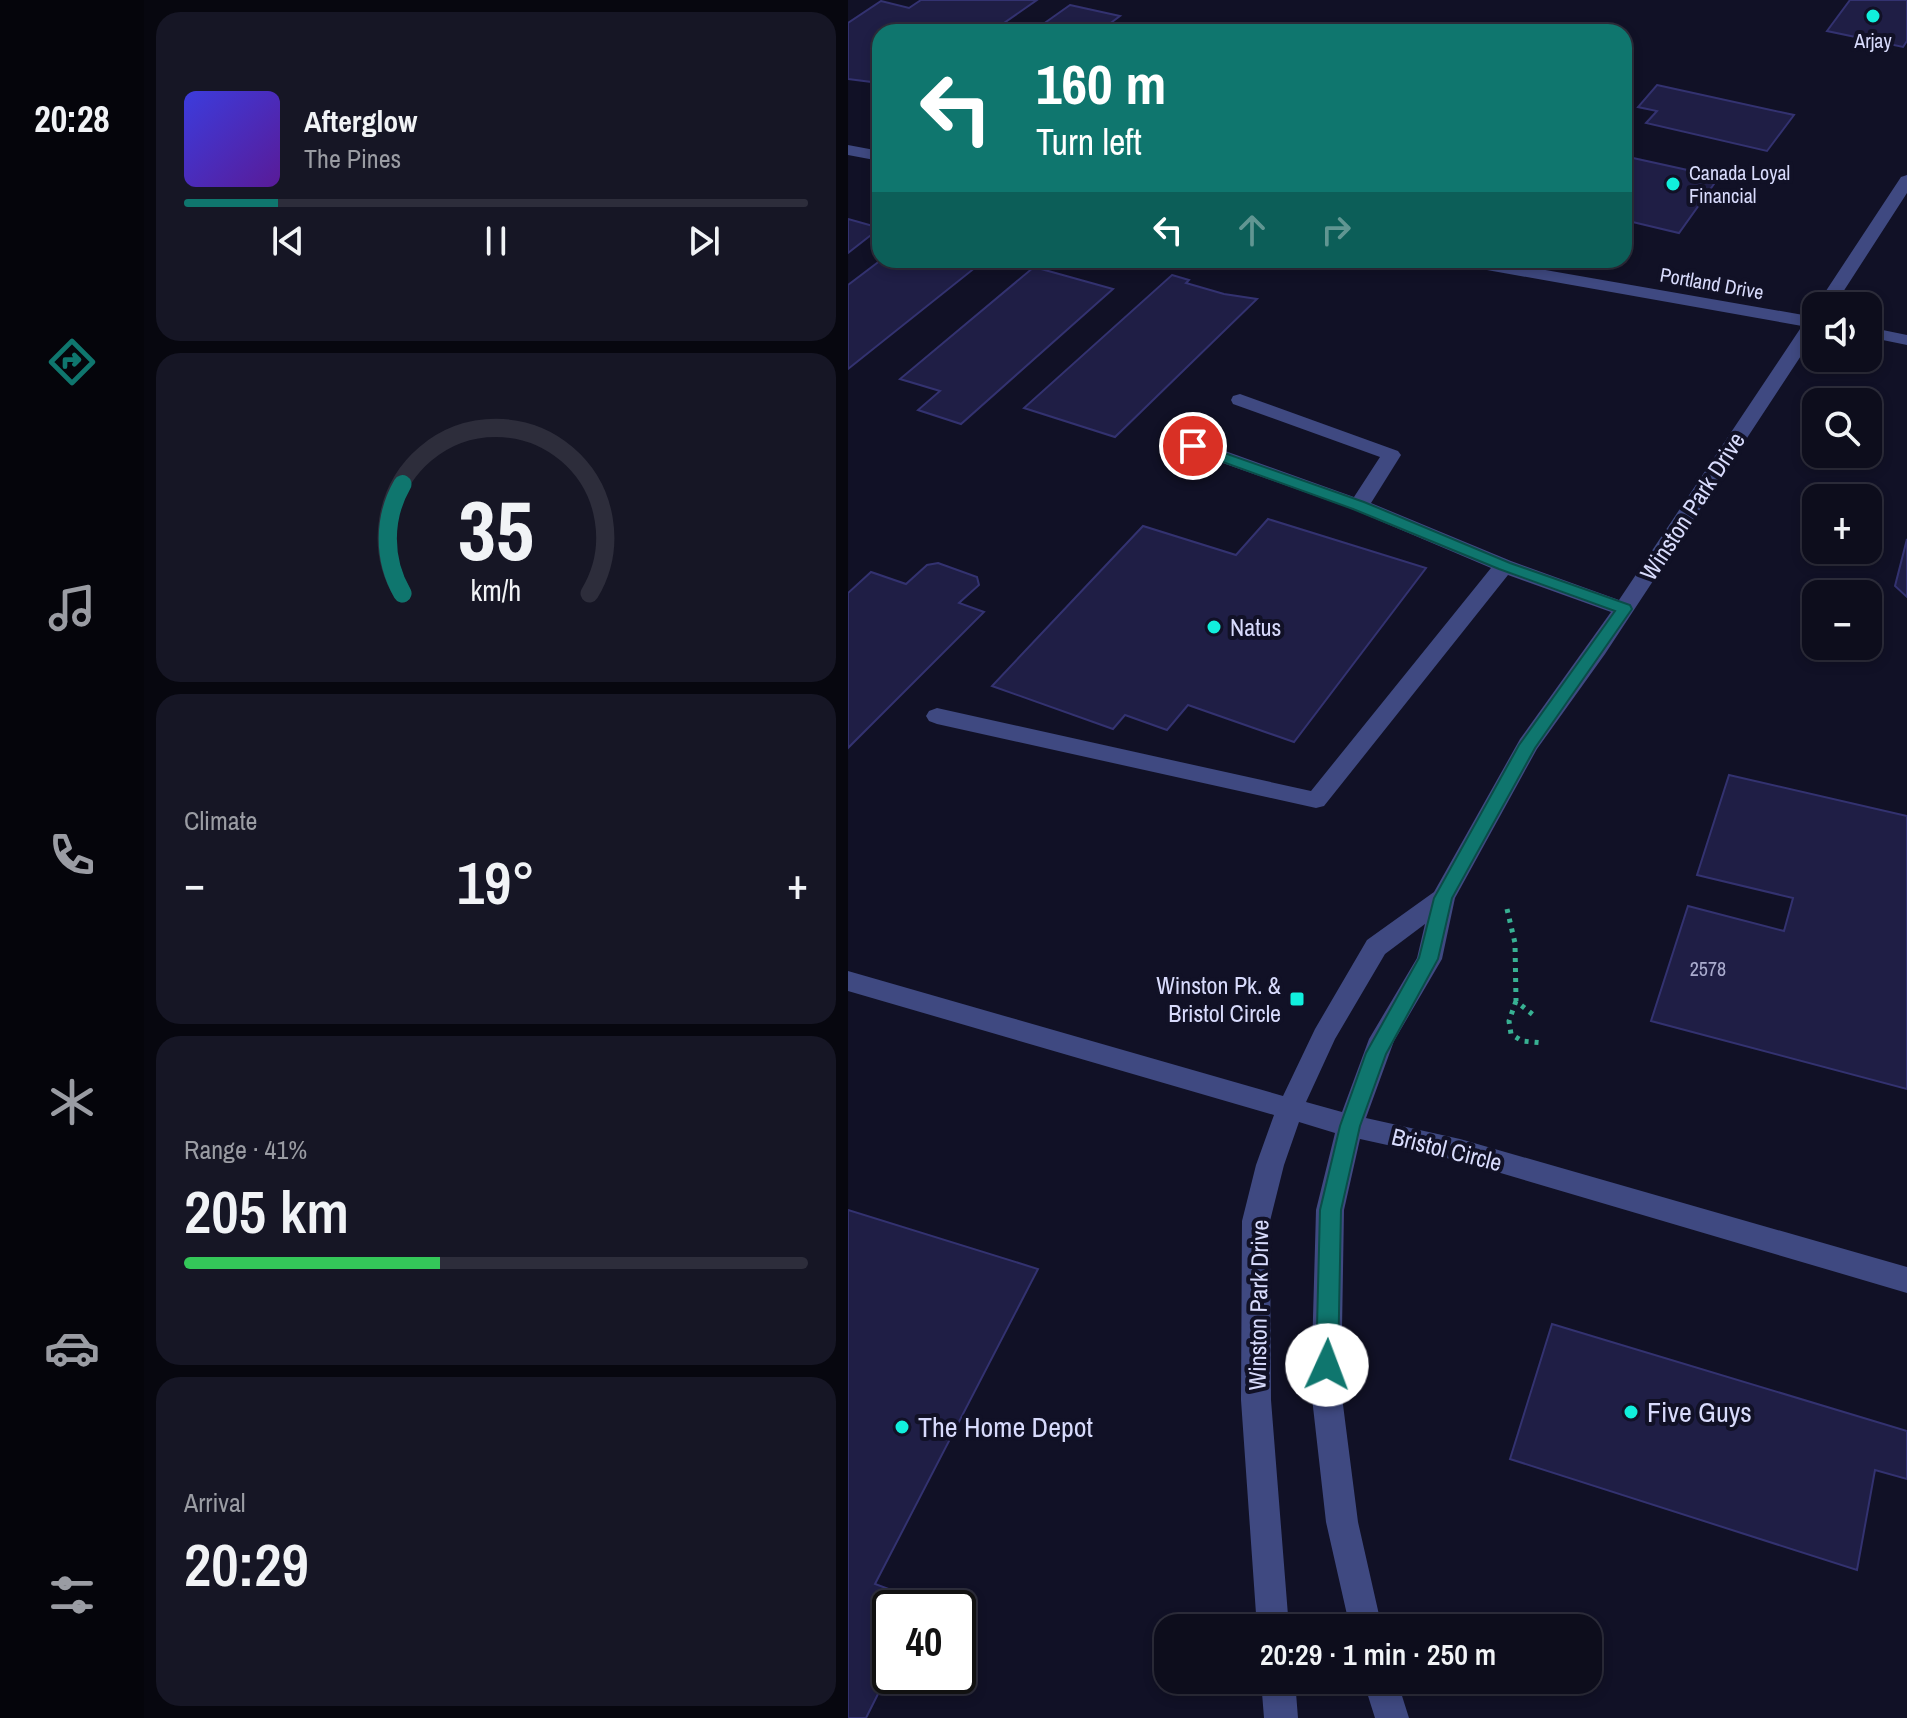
<!DOCTYPE html>
<meta charset="utf-8">
<style>
body{margin:0;font-family:"Archivo Narrow",sans-serif;background:#161625;color:#f1f3f6;height:100vh;display:flex;flex-direction:column;font-size:30px;white-space:nowrap}
*{box-sizing:border-box;margin:0}
p{font-size:26px;color:#9a9ca3}
.icon{flex:none;width:44px;height:44px;fill:none;stroke:currentColor;stroke-width:2;stroke-linecap:round;stroke-linejoin:round}
.map{position:relative;flex:1;overflow:hidden}
.panel{display:flex;flex-direction:column;gap:12px;padding:12px;background:#07070f;width:704px}
.panel>*{flex:none}
.hud{position:absolute;left:24px;top:24px;width:760px;height:244px;border-radius:24px;box-shadow:0 4px 12px #0003,0 0 0 2px #2d2d3b;background:#0f766e;color:#fff;overflow:hidden}
.tools{position:absolute;left:954px;top:292px;display:grid;gap:16px}
.tools a{display:grid;place-items:center;width:80px;height:80px;border-radius:16px;background:#0d0d1c;box-shadow:0 4px 12px #0003,0 0 0 2px #2d2d3b;font-size:40px}
.speed{position:absolute;left:24px;top:1590px;display:flex;gap:16px;font-size:40px;font-weight:700;text-align:center}
.speed>*{display:grid;place-content:center;width:104px;height:104px;border-radius:50%;background:#0d0d1c;box-shadow:0 4px 12px #0003,0 0 0 2px #2d2d3b;line-height:1}
.speed .limit{border:4px solid #111;border-radius:12px;background:#fff;color:#111}
.pin{position:absolute;display:grid;place-items:center;width:68px;height:68px;color:#fff;margin:-34px;border:4px solid #fff;border-radius:50%;box-shadow:0 2px 8px #0007}
.me{position:absolute;width:88px;margin:-44px;rotate:2deg;stroke-linejoin:round;filter:drop-shadow(0 0 6px #0008)}
.turn{display:flex;align-items:center;gap:28px;height:168px;padding:0 32px;font-size:36px}
.turn .icon{width:104px;height:104px;stroke-width:2.5}
.turn b{display:block;font-size:56px;line-height:68px}
.lanes{display:flex;align-items:center;height:76px;padding:0 32px;background:#0003;justify-content:center;gap:40px;direction:ltr}
.lanes .off{opacity:.35}
.big{font-size:60px;font-weight:600;line-height:1.1}
.panel .widget{flex:1;display:flex;flex-direction:column;justify-content:center;gap:12px;min-width:0;padding:0 28px;border-radius:24px;background:#161625}
.panel .dial{align-items:center;gap:0}
.dial svg{height:208px;overflow:visible;fill:none;stroke:#2d2d3b;stroke-width:7;stroke-linecap:round;text-anchor:middle}
.dial text{fill:#f1f3f6;stroke:none}
.song{display:flex;align-items:center;gap:24px}
.cover{width:96px;height:96px;border-radius:12px;background:linear-gradient(135deg,hsl(240 70% 55%),hsl(270 70% 35%))}
.played{height:8px;border-radius:4px;background:linear-gradient(90deg,#0f766e 15%,#2d2d3b 15%)}
.keys{display:flex;justify-content:space-around;direction:ltr}
.heat{display:flex;justify-content:space-between;align-items:center;font-size:44px;direction:ltr}
.charge{height:12px;border-radius:6px;background:linear-gradient(90deg,#34c759 41%,#2d2d3b 0)}
.trip{position:absolute;left:306px;top:1614px;width:448px;height:80px;border-radius:24px;background:#0d0d1c;box-shadow:0 4px 12px #0003,0 0 0 2px #2d2d3b;font-weight:600;line-height:80px;text-align:center}
main{display:flex;flex:1;min-height:0}
.dock{display:flex;flex-direction:column;width:144px;justify-content:space-around;align-items:center;background:#05050b;color:#9a9ca3}
.dock .icon{width:56px;height:56px}
.dock .on{color:#0f766e}
.dock b{font-size:36px;color:#f1f3f6}
.map>svg:first-child{display:block}
.building{fill:#1f1e45;stroke:#333270;stroke-width:2}
.lines{fill:none;stroke-linecap:round;stroke-linejoin:round}
.path{stroke:#38b193;stroke-width:5;stroke-dasharray:4 6;stroke-linecap:butt}
.minor{fill:#3f4981;fill-rule:evenodd}
.route{fill:#0f766e;stroke:#0a4d48;stroke-width:2}
.poi-dot{fill:#11efdd;stroke:#111126;stroke-width:3}
.labels{text-anchor:middle;dominant-baseline:central;stroke-width:8;stroke-linejoin:round;paint-order:stroke}
.far-poi-label{font-size:20px;fill:#d8dbfc;stroke:#111126}
.far-street-label{font-size:20px;fill:#d8dbfc;stroke:#111126}
.number-label{font-size:20px;fill:#aaacce}
.street-label{font-size:24px;fill:#d8dbfc;stroke:#111126}
.poi-label{font-size:24px;fill:#d8dbfc;stroke:#111126;text-anchor:start}
.near-poi-label{font-size:28px;fill:#d8dbfc;stroke:#111126;text-anchor:start}
</style>
<main>
<nav class="dock">
<b>20:28</b>
<svg class="icon on" aria-label="directions" viewBox="0 0 24 24"><path d="M12 3l9 9-9 9-9-9zM9 14v-3h6M13 9l2 2-2 2"/></svg>
<svg class="icon" aria-label="music" viewBox="0 0 24 24"><path d="M9 18V5l10-2v13"/><circle cx="6" cy="18" r="3"/><circle cx="16" cy="16" r="3"/></svg>
<svg class="icon" aria-label="phone" viewBox="0 0 24 24"><path d="M5 4h4l2 5-3 2q2 4 5 5l2-3 5 2v4C11 20 4 13 5 4z"/></svg>
<svg class="icon" aria-label="climate" viewBox="0 0 24 24"><path d="M12 3v18M4 7l16 10M4 17L20 7"/></svg>
<svg class="icon" aria-label="car" viewBox="0 0 24 24"><path d="M5 17H2v-5l4-1 3-4h7l3 4 3 1v5h-3M9 17h6M6 11h13"/><circle cx="7" cy="17" r="2"/><circle cx="17" cy="17" r="2"/></svg>
<svg class="icon" aria-label="filters" viewBox="0 0 24 24"><path d="M4 7h16M4 17h16"/><circle cx="9" cy="7" r="2"/><circle cx="15" cy="17" r="2"/></svg>
</nav>
<section class="panel">
<div class="widget">
<div class="song"><i class="cover"></i><div><b>Afterglow</b><p>The Pines</p></div></div>
<div class="played"></div>
<div class="keys"><svg class="icon" aria-label="previous" viewBox="0 0 24 24"><path d="M18 5L8 12l10 7zM5 5v14"/></svg><svg class="icon" aria-label="pause" viewBox="0 0 24 24"><path d="M8 5v14M16 5v14"/></svg><svg class="icon" aria-label="next" viewBox="0 0 24 24"><path d="M6 5l10 7-10 7zM19 5v14"/></svg></div>
</div>
<div class="widget dial"><svg viewBox="0 0 100 80">
<path d="M14 69A42 42 0 1 1 86 69"/>
<path d="M14 69A42 42 0 0 1 14 27" stroke="#0f766e"/>
<text x="50" y="56" font-size="32" font-weight="700">35</text>
<text x="50" y="72" font-size="11">km/h</text>
</svg></div>
<div class="widget"><p>Climate</p>
<div class="heat"><a>−</a><b class="big">19°</b><a>+</a></div>
</div>
<div class="widget"><p>Range · 41%</p><b class="big">205 km</b><div class="charge"></div></div>
<div class="widget"><p>Arrival</p><b class="big">20:29</b></div>
</section>
<div class="map">
<svg width="1059" height="1718" viewBox="0 0 1059 1718">
<rect width="100%" height="100%" fill="#111126"/>
<path class="building" d="M73,0H189L143,32H32V83L0,79V23L33,1L61,8Z
M1002,0H1059V41L1055,47L979,31Z
M222,5L272,16L256,28L272,32H184Z
M809,85L946,115L919,151L798,123L809,111L790,107Z
M776,156L871,177L831,233L776,220Z
M0,219L32,228L0,253Z
M33,260H123L133,263L0,369V285Z
M186,267L265,289L113,424L70,410L92,391L52,379Z
M324,275L341,280L338,283L376,294L409,299L267,437L176,408Z
M420,519L578,568L446,742L340,705L319,730L277,715L265,729L144,686L295,526L388,555Z
M1059,539V597L1047,586Z
M90,563L129,577L131,585L111,603L136,612L0,748V593L23,572L58,584L79,565Z
M881,775L1059,816V1089L803,1021L840,906L936,931L945,898L849,875Z
M0,1210L190,1269L27,1584L76,1602L73,1608H42V1670L18,1718H0Z
M704,1324L1059,1431V1479L1027,1470L1009,1570L662,1459Z"/>
<g class="lines">
<path class="path" d="M659,909L667,943L668,1001L689,1018
M668,1001L661,1021L663,1034L674,1041L695,1043"/>
<path class="minor" d="M0,145L32,151V161L0,155Z
M1059,175V193L986,306H968L1053,177Z
M602,260H640L961,316L968,314V333L757,654L689,749L607,898L594,959L546,1041L518,1118L612,1139L1059,1267V1293L612,1161L512,1139L496,1210L493,1389L510,1522L534,1628H502L478,1522L463,1389L468,1210L487,1133L451,1122L436,1165L422,1221L423,1400L441,1628H409L393,1400L394,1221L408,1165L426,1115L0,991V971L435,1096L467,1029L519,940L586,892L672,739L763,612L660,575L476,806L468,808L89,724L81,721L78,716L81,711L89,708L463,791L643,568L504,509L338,450L335,446L338,442H352L506,497L532,457L385,404L383,400L385,396L392,394L550,451L553,455L523,503L663,561L771,600L954,326L611,265ZM577,924L569,958L521,1039L494,1112L458,1102L487,1039L537,954Z
M1020,327L1059,335V345L1020,337Z
M413,1680H447L450,1718H416Z
M515,1680H549L561,1718H527Z"/>
</g>
<path class="route" d="M345,442L516,502L662,563L782,605L784,609L687,748L604,898L590,959L538,1054L512,1126L493,1210L490,1365L487,1372L479,1375L471,1372L468,1365L472,1210L492,1126L518,1053L571,958L586,898L671,745L767,611L651,569L505,509L339,449L337,446Z"/>
<g class="poi-dot">
<circle cx="1025" cy="16" r="8"/>
<circle cx="825" cy="184" r="8"/>
<circle cx="366" cy="627" r="8"/>
<rect x="441" y="991" width="16" height="16" rx="4"/>
<circle cx="783" cy="1412" r="8"/>
<circle cx="54" cy="1427" r="8"/>
</g>
<g class="labels">
<g class="far-poi-label">
<text x="1025" y="40">Arjay</text>
<text x="841" y="172" text-anchor="start">Canada Loyal<tspan x="841" dy="23">Financial</tspan></text>
</g>
<g class="far-street-label">
<text transform="translate(864 283) rotate(10)">Portland Drive</text>
</g>
<g class="number-label">
<text x="860" y="968">2578</text>
</g>
<g class="street-label">
<text transform="translate(844 506) rotate(-57)">Winston Park Drive</text>
<text transform="translate(599 1149) rotate(14)">Bristol Circle</text>
<text transform="translate(410 1305) rotate(-89)">Winston Park Drive</text>
</g>
<g class="poi-label">
<text x="382" y="627">Natus</text>
<text x="433" y="985" text-anchor="end">Winston Pk. &amp;<tspan x="433" dy="28">Bristol Circle</tspan></text>
</g>
<g class="near-poi-label">
<text x="799" y="1412">Five Guys</text>
<text x="70" y="1427">The Home Depot</text>
</g>
</g>
</svg>
<div class="tools">
<a><svg class="icon" aria-label="sound" viewBox="0 0 24 24"><path d="M4 9h4l5-4v14l-5-4H4zM17 9q2 3 0 6"/></svg></a>
<a><svg class="icon" aria-label="search" viewBox="0 0 24 24"><circle cx="10" cy="10" r="6"/><path d="M15 15l6 6"/></svg></a>
<a>+</a>
<a>−</a>
</div>
<div class="speed"><div class="limit">40</div></div>
<div class="pin" style="left:345px;top:446px;background:#d93025"><svg class="icon" aria-label="arrive" viewBox="0 0 24 24"><path d="M6 21V4h12l-3 4 3 4H6"/></svg></div>
<svg class="me" style="left:479px;top:1365px" viewBox="-20 -20 40 40"><circle r="19" fill="#fff"/><path d="M0-13L10 11 0 6-10 11z" fill="#0f766e"/></svg>
<div class="trip">20:29 · 1 min · 250 m</div>
<div class="hud">
<div class="turn"><svg class="icon" aria-label="left" viewBox="0 0 24 24"><path d="M17 20v-9H6M10 6l-5 5 5 5"/></svg><div><b>160 m</b>Turn left</div></div>
<div class="lanes"><svg class="icon" aria-label="left" viewBox="0 0 24 24"><path d="M17 20v-9H6M10 6l-5 5 5 5"/></svg><svg class="icon off" aria-label="ahead" viewBox="0 0 24 24"><path d="M12 20V5M6 11l6-6 6 6"/></svg><svg class="icon off" aria-label="right" viewBox="0 0 24 24"><path d="M7 20v-9h11M14 6l5 5-5 5"/></svg></div>
</div>
</div>
</main>
